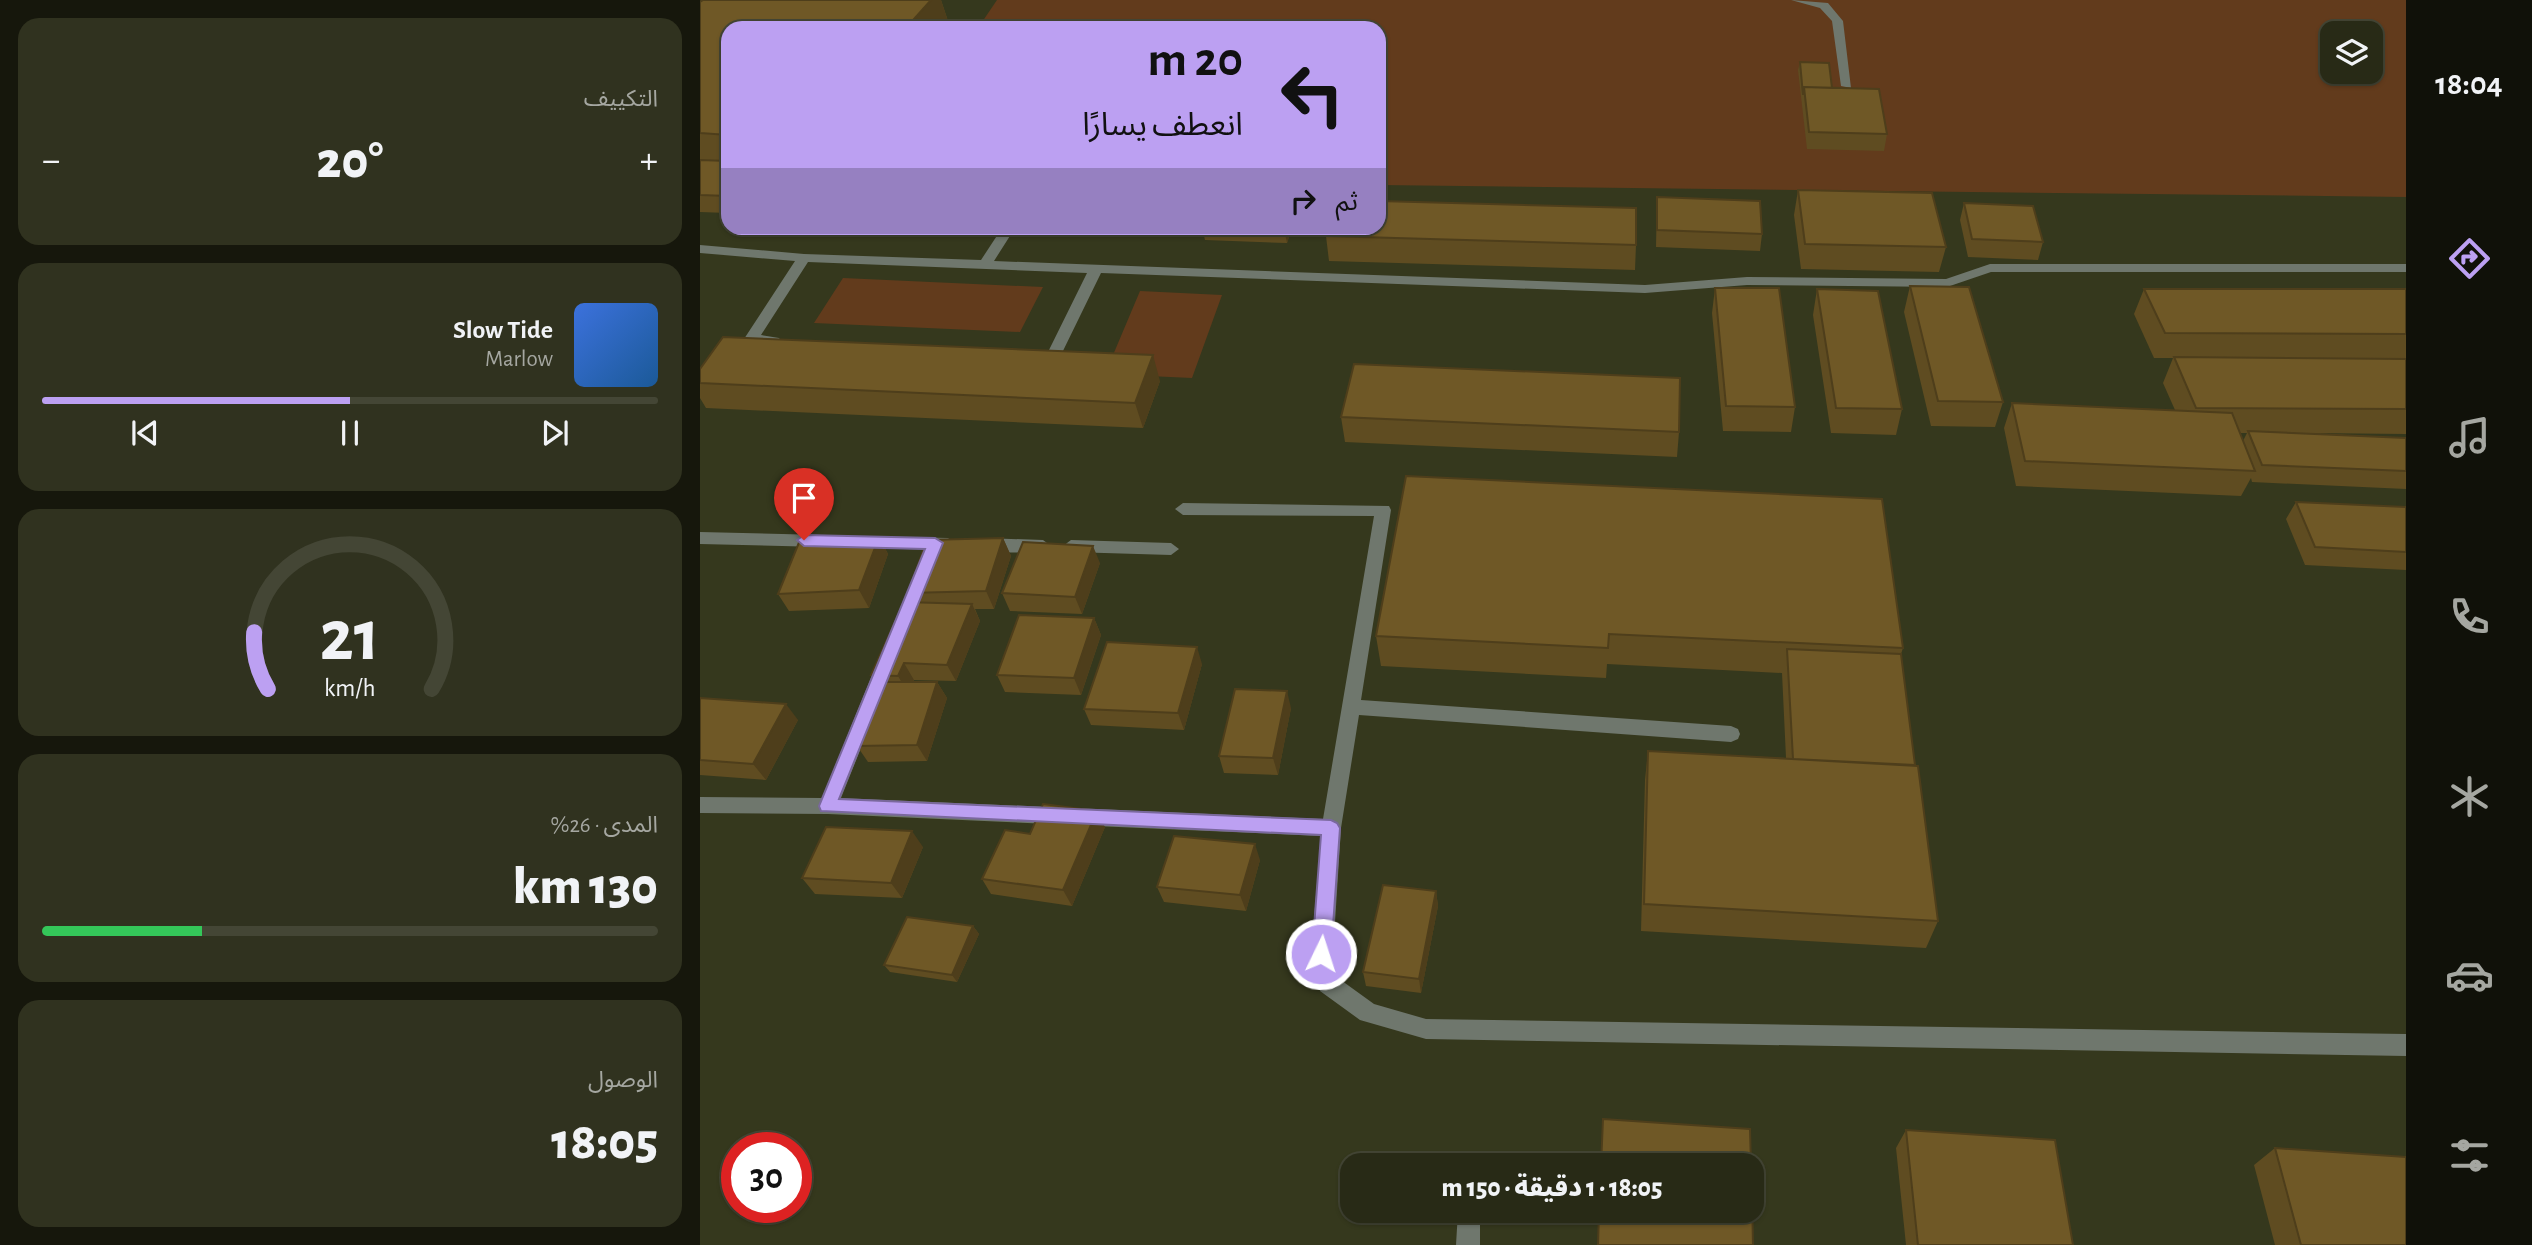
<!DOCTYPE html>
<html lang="ar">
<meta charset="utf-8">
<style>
body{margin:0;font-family:"Alegreya Sans","Noto Sans Arabic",sans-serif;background:#30321f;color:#f1f3f6;direction:rtl;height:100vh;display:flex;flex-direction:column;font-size:26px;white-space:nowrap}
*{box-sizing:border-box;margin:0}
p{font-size:23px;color:#a5a7a1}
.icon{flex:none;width:38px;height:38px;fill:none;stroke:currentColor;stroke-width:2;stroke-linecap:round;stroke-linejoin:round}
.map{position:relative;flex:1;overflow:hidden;direction:ltr}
.drawer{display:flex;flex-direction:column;gap:18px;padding:18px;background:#16170c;width:700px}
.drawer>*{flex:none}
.top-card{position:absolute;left:21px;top:21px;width:665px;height:214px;border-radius:21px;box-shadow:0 2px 5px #0004,0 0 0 2px #444635;direction:rtl;background:#bca0f2;color:#111;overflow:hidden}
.fabs{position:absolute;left:1620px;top:21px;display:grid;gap:14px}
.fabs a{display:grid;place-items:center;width:63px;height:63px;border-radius:14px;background:#282a16;box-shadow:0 2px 5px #0004,0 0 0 2px #444635;font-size:35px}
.speed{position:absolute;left:21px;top:1132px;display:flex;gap:14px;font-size:35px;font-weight:700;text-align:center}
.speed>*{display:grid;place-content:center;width:91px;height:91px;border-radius:50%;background:#282a16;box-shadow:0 2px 5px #0004,0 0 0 2px #444635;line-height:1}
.speed .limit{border:10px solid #d22;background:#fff;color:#111}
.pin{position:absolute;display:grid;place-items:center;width:60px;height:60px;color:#fff;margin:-72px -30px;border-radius:50% 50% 50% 0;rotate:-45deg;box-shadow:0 0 7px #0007}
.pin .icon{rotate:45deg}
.me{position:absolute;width:77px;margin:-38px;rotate:4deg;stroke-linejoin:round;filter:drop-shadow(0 0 5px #0008)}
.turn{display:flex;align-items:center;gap:24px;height:147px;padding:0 28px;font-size:32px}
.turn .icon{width:91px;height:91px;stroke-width:2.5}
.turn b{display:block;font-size:49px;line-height:60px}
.then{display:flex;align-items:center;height:66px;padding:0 28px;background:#0003;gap:14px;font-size:26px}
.big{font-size:52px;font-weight:800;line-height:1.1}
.drawer .widget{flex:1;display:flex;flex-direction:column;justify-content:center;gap:10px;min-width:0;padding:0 24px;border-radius:21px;background:#30321f}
.drawer .dial{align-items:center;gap:0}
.dial svg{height:182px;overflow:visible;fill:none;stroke:#444635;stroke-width:7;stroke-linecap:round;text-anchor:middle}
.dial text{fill:#f1f3f6;stroke:none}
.song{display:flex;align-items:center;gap:21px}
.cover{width:84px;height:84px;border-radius:10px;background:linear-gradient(135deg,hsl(220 70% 55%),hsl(210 70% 35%))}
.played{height:7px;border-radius:4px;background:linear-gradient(90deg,#bca0f2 50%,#444635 50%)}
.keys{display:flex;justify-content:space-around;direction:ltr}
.heat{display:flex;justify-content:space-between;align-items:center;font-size:38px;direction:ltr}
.charge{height:10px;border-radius:5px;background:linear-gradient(90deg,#34c759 26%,#444635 0)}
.trip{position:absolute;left:640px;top:1153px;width:424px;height:70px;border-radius:21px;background:#282a16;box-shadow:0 2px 5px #0004,0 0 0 2px #444635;font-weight:800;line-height:70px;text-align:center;direction:rtl}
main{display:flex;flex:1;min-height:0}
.tabs{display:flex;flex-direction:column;width:126px;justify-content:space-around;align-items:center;background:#101109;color:#a5a7a1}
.tabs .icon{width:49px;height:49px}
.tabs .selected{color:#bca0f2}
.tabs b{font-size:32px;color:#f1f3f6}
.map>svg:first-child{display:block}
.green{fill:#623b1c;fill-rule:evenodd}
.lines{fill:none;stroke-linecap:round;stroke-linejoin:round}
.minor{fill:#6f776d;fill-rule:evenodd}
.wall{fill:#5f4c21;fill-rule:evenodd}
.shaded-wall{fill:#4e3e1b}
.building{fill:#6f5826;stroke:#4e3e1b;stroke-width:2}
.route{fill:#bca0f2;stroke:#7a689d;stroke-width:2}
</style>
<main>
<nav class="tabs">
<b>18:04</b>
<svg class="icon selected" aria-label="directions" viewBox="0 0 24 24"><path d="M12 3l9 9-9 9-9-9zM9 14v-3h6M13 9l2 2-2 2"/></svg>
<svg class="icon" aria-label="music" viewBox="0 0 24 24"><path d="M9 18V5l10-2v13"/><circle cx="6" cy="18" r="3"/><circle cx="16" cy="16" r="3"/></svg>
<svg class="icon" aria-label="phone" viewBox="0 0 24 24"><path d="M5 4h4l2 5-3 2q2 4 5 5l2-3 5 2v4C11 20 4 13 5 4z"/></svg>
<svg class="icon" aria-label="climate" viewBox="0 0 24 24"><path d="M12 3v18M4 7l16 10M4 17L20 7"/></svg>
<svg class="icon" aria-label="car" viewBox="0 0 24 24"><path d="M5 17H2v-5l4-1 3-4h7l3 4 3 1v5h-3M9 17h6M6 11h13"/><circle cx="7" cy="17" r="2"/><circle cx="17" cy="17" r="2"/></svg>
<svg class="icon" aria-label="filters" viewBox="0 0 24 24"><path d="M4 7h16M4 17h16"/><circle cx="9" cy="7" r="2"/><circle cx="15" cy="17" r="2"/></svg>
</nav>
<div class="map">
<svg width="1706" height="1245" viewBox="0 0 1706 1245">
<rect width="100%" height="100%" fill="#35381d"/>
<path class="green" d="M297,0H1706V197L679,185V28H278ZM1633,33H1671V72H1633Z
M143,278L343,287L320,332L114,323Z
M440,291L522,295L492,378L405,374Z"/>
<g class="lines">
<path class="minor" d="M1091,0L1128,3L1143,21L1151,88L1141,86L1132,21L1120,8Z
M302,228H315L294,261L945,285L1047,277L1246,279L1290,264H1706V272H1291L1247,287L1047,285L945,293L401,273L360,357C354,364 335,363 329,356L336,351L348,352L387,273L108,262L61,335L79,338L81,341C73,348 52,346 44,339L95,261L0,253V245L104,254L281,260Z
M483,503L689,506L691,510L661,700L1031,726L1038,729L1040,734L1038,739L1031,742L659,715L641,828L633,954L638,978L674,1004L726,1019L1706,1034V1056L726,1039L660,1020L620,991L611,954L621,836L128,814L0,813V797L122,798L177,663L180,658H192L195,663L141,798L623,819L674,516L483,515L475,509Z
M0,532L122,535L130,541L122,547L0,544Z
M157,536L248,538L256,544L248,550L157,548L149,542Z
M283,538L343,540L351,546C344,556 282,554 275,544Z
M371,540L471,543L479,549L471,555L371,552L363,546Z
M758,1211H780V1245H756Z"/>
</g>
<path class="wall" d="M3,0H241L248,21L242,28H28V213L0,212V2Z
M1100,62L1187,134L1184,151L1107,149L1098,70Z
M1098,190L1246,247L1239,272L1101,269L1094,215Z
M957,197L1062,234L1060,251L956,247Z
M1264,203L1343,242L1338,260L1268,257L1260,220Z
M502,228H592L587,243L505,240Z
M626,236L936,245L935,270L629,261Z
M1210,286L1303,402L1295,427L1231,426L1204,312Z
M1015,288L1095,407L1091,432L1023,431L1012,313Z
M1117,289L1202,409L1196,435L1131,433L1113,315Z
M1444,289H1706V434L1609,433L1706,438V489L1552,482L1551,478L1541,496L1316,486L1304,428L1312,403L1475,410L1463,383L1473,358H1454L1434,314ZM1540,433H1547L1543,441Z
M0,369L460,381L443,428L6,408L0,398Z
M641,417L979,432L977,457L645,442Z
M706,476L1203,648L1201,654L1215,765L1238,921L1226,948L941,931L945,780L948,751L1086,758L1082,673L907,664L906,678L681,666L676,636Z
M1596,502L1706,507V570L1605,565L1586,519Z
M179,537L188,554L169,608L89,611L78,594Z
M303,538L311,556L294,609H275L280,621L256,681L214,680L213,682H237L247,698L227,761L168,762L157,746L179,688L171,675L213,602L208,593Z
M400,563L382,614L310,611L302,593Z
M394,618L401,635L381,695L305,692L297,675Z
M502,664L484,730L391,725L384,709Z
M0,698L98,720L66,780L0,775Z
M591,708L578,775L524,773L519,756Z
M405,827L372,906L291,894L282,879L330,834Z
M223,847L202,898L115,894L102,878Z
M560,860L546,911L464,902L457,887Z
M736,891L738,906L721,993L666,986L663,972Z
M273,926L279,934L257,982L190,972L184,965Z
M1206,1130L1373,1245H1206L1196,1148Z
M1575,1148L1706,1245H1575L1554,1165Z"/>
<path class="shaded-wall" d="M231,0H241L248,21L242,28H206Z
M584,228H592L587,243Z
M453,355L460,381L443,428L435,403Z
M179,537L188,554L169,608L159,590Z
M303,538L311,556L294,609L286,591Z
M393,546L400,563L382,614L375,597Z
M272,604L280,621L256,681L247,665Z
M394,618L401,635L381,695L374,678Z
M497,647L502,664L484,730L478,713Z
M204,663L214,680L208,693L198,676Z
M237,682L247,698L227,761L217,745Z
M587,691L591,708L578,775L573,758Z
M86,704L98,720L66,780L53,764Z
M397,811L405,827L372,906L363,890Z
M212,831L223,847L202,898L191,883Z
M555,844L560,860L546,911L540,895Z
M736,891L738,906L721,993L719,979Z
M273,926L279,934L257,982L252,975Z"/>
<path class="building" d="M3,0H231L206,28H28V135L0,133V2Z
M1100,62L1129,63L1132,88L1104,87L1103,95Z
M1104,87L1179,89L1187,134L1109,132Z
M0,160L28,161V196L0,195Z
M1098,190L1232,193L1246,247L1105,244Z
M957,197L1060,201L1062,234L957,230Z
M679,201L936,208V245L626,236L628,228H679Z
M1264,203L1333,206L1343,242L1272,239Z
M1210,286L1269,287L1303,402L1238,401Z
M1015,288H1079L1095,407L1026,406Z
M1117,289L1178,291L1202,409L1136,408Z
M1444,289H1706V334L1465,333Z
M23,337L453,355L435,403L0,383V369Z
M1474,357L1706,359V409L1496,408Z
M654,364L980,378L979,432L641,417Z
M1312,403L1532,413L1555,471L1325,461Z
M1548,431L1706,438V471L1562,465Z
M706,476L1182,499L1203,648L909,634L908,648L676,636Z
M1596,502L1706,507V552L1615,547Z
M179,537L159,590L78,594L100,540Z
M303,538L286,591L208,593L227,540Z
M323,542L393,546L375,597L302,593Z
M204,602L272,604L247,665L204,663L198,676L171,675Z
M319,615L394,618L374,678L297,675Z
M407,642L497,647L478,713L384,709Z
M1087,649L1201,654L1215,765L1093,759Z
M181,682H237L217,745L157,746Z
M535,689L587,691L573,758L519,756Z
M0,698L86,704L53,764L0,760Z
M948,751L1218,766L1238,921L944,904Z
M343,804L397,811L363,890L282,879L305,830L330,834Z
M126,827L212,831L191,883L102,878Z
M474,836L555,844L540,895L457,887Z
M683,885L736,891L719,979L663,972Z
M207,917L273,926L252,975L184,965Z
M903,1119L1050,1129L1051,1166H901Z
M1206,1130L1355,1140L1373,1245H1218Z
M1575,1148L1706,1157V1245H1601Z
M1052,1197L1053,1245H898L899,1211H1052Z"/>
<path class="route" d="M104,535L235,538L243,543L139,799L631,820L637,823L640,828L631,954L628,960L621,963L615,960L612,954L621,835L121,811L119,806L225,549L104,546L97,540Z"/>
</svg>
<div class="fabs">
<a><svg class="icon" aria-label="layers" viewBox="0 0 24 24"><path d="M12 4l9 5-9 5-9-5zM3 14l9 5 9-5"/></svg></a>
</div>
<div class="speed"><div class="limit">30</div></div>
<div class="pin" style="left:104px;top:540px;background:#d93025"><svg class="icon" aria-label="arrive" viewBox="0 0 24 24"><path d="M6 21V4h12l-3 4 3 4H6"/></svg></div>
<svg class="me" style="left:621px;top:954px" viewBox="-20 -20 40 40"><circle r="17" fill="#bca0f2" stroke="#fff" stroke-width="3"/><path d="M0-11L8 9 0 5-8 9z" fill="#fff"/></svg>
<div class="trip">18:05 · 1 دقيقة · 150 m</div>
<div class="top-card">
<div class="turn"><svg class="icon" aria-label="left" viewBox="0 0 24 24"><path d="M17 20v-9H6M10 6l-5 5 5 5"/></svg><div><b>20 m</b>انعطف يسارًا</div></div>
<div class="then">ثم<svg class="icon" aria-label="right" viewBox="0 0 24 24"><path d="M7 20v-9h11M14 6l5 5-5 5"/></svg></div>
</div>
</div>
<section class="drawer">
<div class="widget"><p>التكييف</p>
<div class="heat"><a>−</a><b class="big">20°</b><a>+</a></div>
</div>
<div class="widget">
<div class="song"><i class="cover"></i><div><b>Slow Tide</b><p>Marlow</p></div></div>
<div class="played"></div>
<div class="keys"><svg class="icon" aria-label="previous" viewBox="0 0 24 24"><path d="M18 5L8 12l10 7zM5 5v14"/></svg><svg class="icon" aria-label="pause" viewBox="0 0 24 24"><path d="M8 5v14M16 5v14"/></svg><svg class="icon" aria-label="next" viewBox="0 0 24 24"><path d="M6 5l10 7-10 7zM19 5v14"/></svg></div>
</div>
<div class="widget dial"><svg viewBox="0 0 100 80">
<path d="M14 69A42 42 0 1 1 86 69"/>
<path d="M14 69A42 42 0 0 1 8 44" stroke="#bca0f2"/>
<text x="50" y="56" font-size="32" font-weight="700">21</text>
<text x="50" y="72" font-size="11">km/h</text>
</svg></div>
<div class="widget"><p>المدى · 26%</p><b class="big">130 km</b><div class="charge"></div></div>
<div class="widget"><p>الوصول</p><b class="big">18:05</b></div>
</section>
</main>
